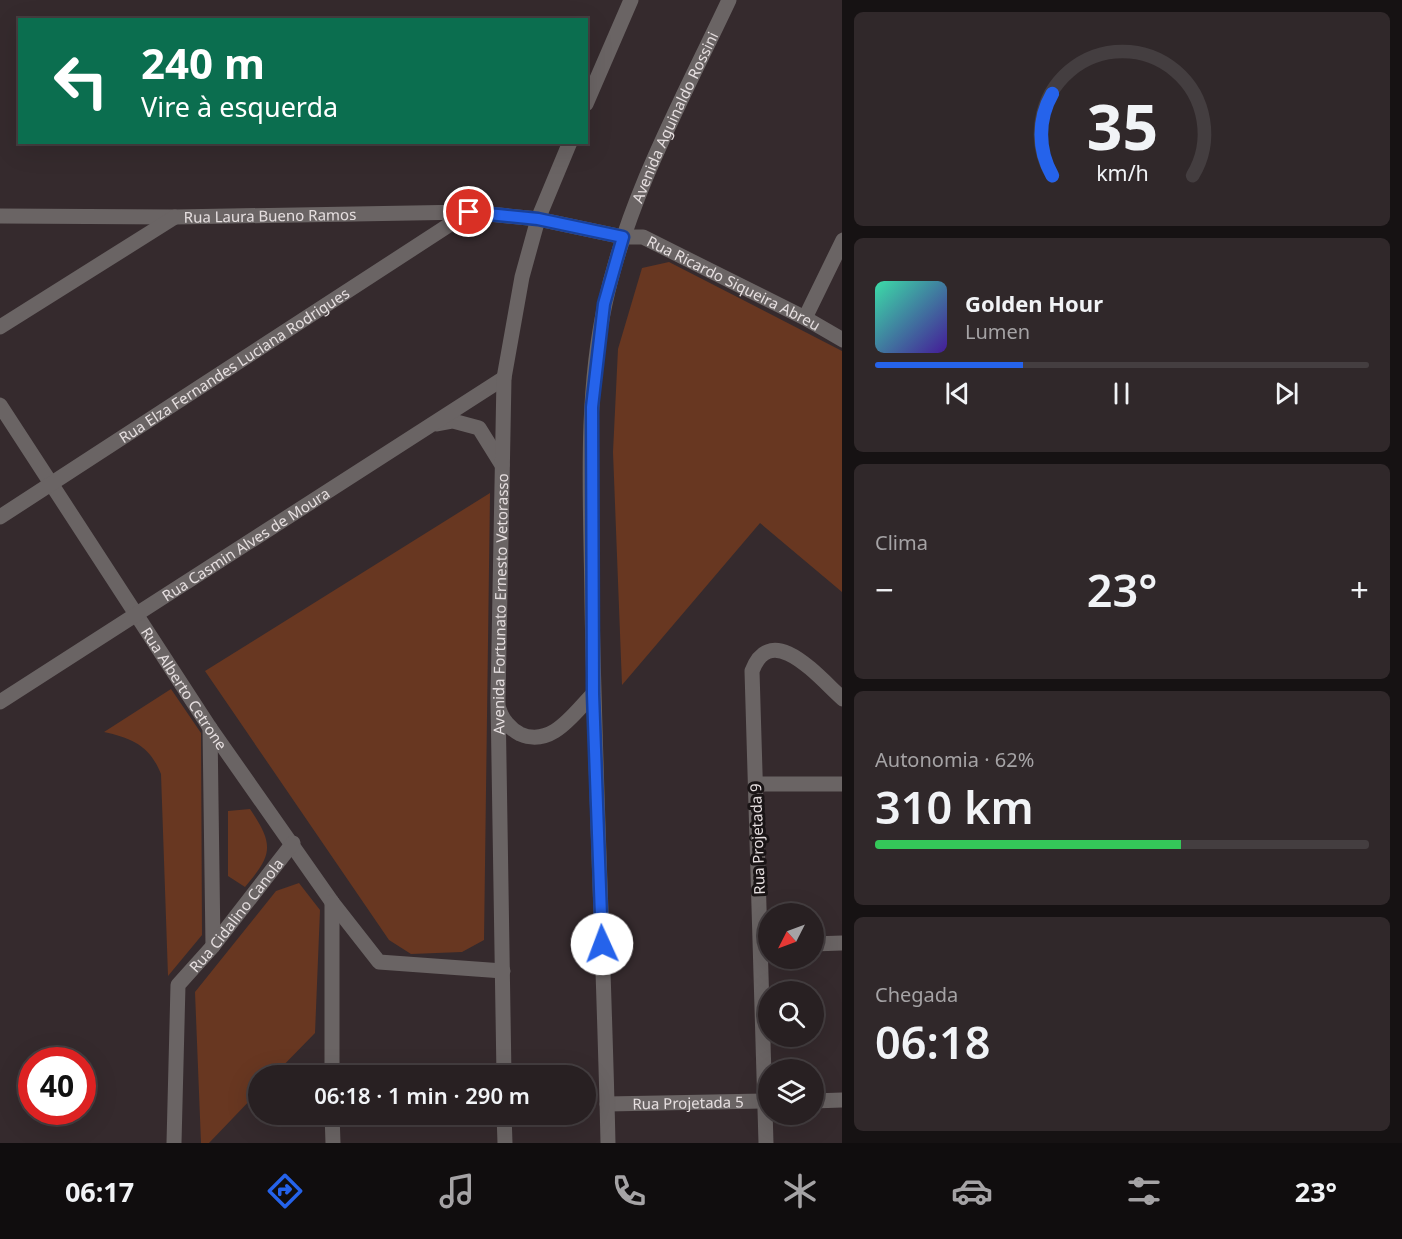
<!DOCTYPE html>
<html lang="pt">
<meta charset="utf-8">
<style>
body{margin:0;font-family:"Noto Sans",sans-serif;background:#30282a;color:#f1f3f6;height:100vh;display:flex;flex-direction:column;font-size:22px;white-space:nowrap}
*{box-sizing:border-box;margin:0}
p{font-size:20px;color:#a5a3a5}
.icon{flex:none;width:33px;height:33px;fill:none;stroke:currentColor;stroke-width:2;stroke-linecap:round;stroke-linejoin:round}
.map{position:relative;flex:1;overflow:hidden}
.panel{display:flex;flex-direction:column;gap:12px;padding:12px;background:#161213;width:560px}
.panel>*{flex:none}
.guide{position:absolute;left:18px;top:18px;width:570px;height:126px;border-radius:0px;box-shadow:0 6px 24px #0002,0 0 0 2px #443e40;background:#0b6e4f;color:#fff;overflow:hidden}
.needle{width:39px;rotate:228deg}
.controls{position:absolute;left:758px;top:903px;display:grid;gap:12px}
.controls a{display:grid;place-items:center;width:66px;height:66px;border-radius:50%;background:#282022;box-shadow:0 6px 24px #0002,0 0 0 2px #443e40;font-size:30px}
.speed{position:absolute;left:18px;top:1047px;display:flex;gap:12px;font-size:30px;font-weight:700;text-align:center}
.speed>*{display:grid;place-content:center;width:78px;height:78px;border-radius:50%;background:#282022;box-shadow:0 6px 24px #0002,0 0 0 2px #443e40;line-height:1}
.speed .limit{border:9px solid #d22;background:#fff;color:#111}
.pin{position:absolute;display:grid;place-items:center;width:51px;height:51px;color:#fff;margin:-26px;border:3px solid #fff;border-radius:50%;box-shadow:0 2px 6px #0007}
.me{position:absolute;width:66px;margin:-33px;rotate:358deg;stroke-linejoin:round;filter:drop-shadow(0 0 4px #0008)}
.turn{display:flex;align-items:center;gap:21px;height:126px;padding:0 24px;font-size:27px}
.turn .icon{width:78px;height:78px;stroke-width:2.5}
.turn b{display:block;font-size:42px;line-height:51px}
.big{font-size:45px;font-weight:600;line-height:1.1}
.panel .tile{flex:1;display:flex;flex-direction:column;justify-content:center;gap:9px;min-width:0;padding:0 21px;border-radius:9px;background:#30282a}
.panel .dial{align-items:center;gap:0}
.dial svg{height:156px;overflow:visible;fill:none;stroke:#443e40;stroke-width:7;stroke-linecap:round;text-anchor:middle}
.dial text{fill:#f1f3f6;stroke:none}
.song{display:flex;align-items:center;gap:18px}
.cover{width:72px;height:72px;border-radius:9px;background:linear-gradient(135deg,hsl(160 70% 55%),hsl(260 70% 35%))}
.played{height:6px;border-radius:3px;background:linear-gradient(90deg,#2563eb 30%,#443e40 30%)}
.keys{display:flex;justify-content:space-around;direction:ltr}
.heat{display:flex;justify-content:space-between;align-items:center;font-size:33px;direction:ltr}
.charge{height:9px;border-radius:4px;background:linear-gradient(90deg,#34c759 62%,#443e40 0)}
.trip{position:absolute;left:248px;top:1065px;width:348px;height:60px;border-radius:30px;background:#282022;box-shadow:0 6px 24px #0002,0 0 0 2px #443e40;font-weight:600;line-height:60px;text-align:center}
.tab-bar{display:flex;height:96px;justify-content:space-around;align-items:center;background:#100d0e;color:#a5a3a5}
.tab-bar .icon{width:42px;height:42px}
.tab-bar .active{color:#2563eb}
.tab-bar b{font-size:27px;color:#f1f3f6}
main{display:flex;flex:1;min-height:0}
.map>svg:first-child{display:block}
.green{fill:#683721}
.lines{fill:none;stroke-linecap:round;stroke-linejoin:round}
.minor{stroke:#6a6464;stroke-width:15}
.route-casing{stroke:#184099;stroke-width:15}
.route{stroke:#2563eb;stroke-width:10}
.labels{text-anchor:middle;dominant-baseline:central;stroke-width:6;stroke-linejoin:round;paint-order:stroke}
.street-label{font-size:15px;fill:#e6dfe0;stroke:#191415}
</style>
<main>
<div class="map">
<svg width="843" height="1143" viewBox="0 0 843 1143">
<rect width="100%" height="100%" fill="#352a2d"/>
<path class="green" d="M669,262L842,351V592L760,523L622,685L613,452L618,349L642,268Z
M490,493L484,940L462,952L411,954L389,940L205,671Z
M171,689L201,733L202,935L168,976L161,774C150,746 132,738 104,732Z
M250,809C274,845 273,854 245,887L228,876V811Z
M299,883L320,910L315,1033L274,1075L258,1076V1092L209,1143H201L195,992L276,891Z"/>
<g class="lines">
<g class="minor">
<path d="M586,104L631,0"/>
<path id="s1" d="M0,216L175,217L469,212L538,219L623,237H643L805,318L843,340"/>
<path d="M805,318L843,240"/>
<path d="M0,327L175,217"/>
<path id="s2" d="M0,405L210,728L332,902L379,962L503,971"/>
<path d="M437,424L453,421L479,428L502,465"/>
<path id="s3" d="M0,517L469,212"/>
<path id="s4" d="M0,702L504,378"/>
<path d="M499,709C502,719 510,729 520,734C552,748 574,713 593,694"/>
<path d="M210,728L213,946"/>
<path d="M756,784H843"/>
<path d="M332,902V1076"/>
<path d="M813,944L843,943"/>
<path id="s5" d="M504,1076L498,699L504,378L522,277L538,219L570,142"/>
<path d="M813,1101L843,1100"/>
<path id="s6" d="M607,1104L768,1101"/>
<path d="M332,1114L333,1143"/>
<path d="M504,1114L505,1143"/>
<path id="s7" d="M174,1143L178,985L213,946L293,843"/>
<path id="s8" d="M608,1143C604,963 595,783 592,603C591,504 584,401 605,304C628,197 683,98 729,0"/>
<path d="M766,1143L752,671C772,619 820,679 843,699"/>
</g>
</g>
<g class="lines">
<g class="route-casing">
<path id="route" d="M469,212L538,219L623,237L604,304L592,407L593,694L602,944"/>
</g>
<use href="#route" class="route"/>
</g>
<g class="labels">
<g class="street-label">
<text stroke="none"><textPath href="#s8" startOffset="1040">Avenida Aguinaldo Rossini</textPath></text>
<text stroke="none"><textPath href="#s1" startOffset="270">Rua Laura Bueno Ramos</textPath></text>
<text stroke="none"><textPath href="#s1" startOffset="747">Rua Ricardo Siqueira Abreu</textPath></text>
<text stroke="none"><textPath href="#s3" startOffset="279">Rua Elza Fernandes Luciana Rodrigues</textPath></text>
<text stroke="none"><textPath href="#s4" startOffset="292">Rua Casmin Alves de Moura</textPath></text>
<text stroke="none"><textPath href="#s5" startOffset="472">Avenida Fortunato Ernesto Vetorasso</textPath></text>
<text stroke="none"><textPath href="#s2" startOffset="338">Rua Alberto Cetrone</textPath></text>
<text transform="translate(757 839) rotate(-92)">Rua Projetada 9</text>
<text stroke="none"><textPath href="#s7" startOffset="249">Rua Cidalino Canola</textPath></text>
<text stroke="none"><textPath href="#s6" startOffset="81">Rua Projetada 5</textPath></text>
</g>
</g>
</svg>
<div class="controls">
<a><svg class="needle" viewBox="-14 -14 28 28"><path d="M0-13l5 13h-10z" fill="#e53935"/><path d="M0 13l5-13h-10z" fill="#a5a3a5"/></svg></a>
<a><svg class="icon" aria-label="search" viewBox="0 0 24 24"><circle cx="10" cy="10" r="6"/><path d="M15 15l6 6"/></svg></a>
<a><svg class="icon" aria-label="layers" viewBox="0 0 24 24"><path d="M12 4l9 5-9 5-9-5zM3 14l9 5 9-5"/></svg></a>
</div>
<div class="speed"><div class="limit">40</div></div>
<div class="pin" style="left:469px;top:212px;background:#d93025"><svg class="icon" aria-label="arrive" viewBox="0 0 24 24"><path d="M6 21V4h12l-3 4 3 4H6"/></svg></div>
<svg class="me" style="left:602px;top:944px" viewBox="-20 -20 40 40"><circle r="19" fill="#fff"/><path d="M0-13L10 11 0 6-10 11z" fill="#2563eb"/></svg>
<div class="trip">06:18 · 1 min · 290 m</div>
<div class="guide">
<div class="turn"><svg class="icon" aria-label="left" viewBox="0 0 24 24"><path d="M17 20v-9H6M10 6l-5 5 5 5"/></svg><div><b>240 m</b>Vire à esquerda</div></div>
</div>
</div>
<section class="panel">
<div class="tile dial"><svg viewBox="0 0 100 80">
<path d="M14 69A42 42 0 1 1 86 69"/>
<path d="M14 69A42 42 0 0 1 14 27" stroke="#2563eb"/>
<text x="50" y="56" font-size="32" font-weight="700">35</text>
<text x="50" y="72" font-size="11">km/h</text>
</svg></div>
<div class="tile">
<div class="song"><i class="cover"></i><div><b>Golden Hour</b><p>Lumen</p></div></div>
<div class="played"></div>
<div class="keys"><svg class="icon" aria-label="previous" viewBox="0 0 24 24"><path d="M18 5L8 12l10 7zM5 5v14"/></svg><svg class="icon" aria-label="pause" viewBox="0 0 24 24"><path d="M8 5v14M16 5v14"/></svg><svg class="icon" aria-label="next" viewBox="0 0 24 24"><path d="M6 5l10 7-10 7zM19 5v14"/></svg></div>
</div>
<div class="tile"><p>Clima</p>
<div class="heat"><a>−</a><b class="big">23°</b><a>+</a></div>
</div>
<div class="tile"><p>Autonomia · 62%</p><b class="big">310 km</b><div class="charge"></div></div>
<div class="tile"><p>Chegada</p><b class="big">06:18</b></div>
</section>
</main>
<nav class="tab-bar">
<b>06:17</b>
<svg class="icon active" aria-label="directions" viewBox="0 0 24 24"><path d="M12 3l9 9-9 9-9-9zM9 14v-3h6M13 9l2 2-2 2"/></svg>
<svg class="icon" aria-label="music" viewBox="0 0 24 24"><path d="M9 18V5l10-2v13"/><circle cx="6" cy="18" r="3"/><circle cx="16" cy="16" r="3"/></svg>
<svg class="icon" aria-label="phone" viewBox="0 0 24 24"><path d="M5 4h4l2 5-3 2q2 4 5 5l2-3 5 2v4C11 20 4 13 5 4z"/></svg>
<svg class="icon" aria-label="climate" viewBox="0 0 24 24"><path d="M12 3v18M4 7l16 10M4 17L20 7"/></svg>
<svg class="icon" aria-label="car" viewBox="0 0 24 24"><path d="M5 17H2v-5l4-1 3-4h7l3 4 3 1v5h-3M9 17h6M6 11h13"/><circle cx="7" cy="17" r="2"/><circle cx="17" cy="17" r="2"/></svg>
<svg class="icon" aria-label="filters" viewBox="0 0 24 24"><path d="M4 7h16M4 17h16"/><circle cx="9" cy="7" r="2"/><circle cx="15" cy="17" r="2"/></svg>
<b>23°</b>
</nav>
